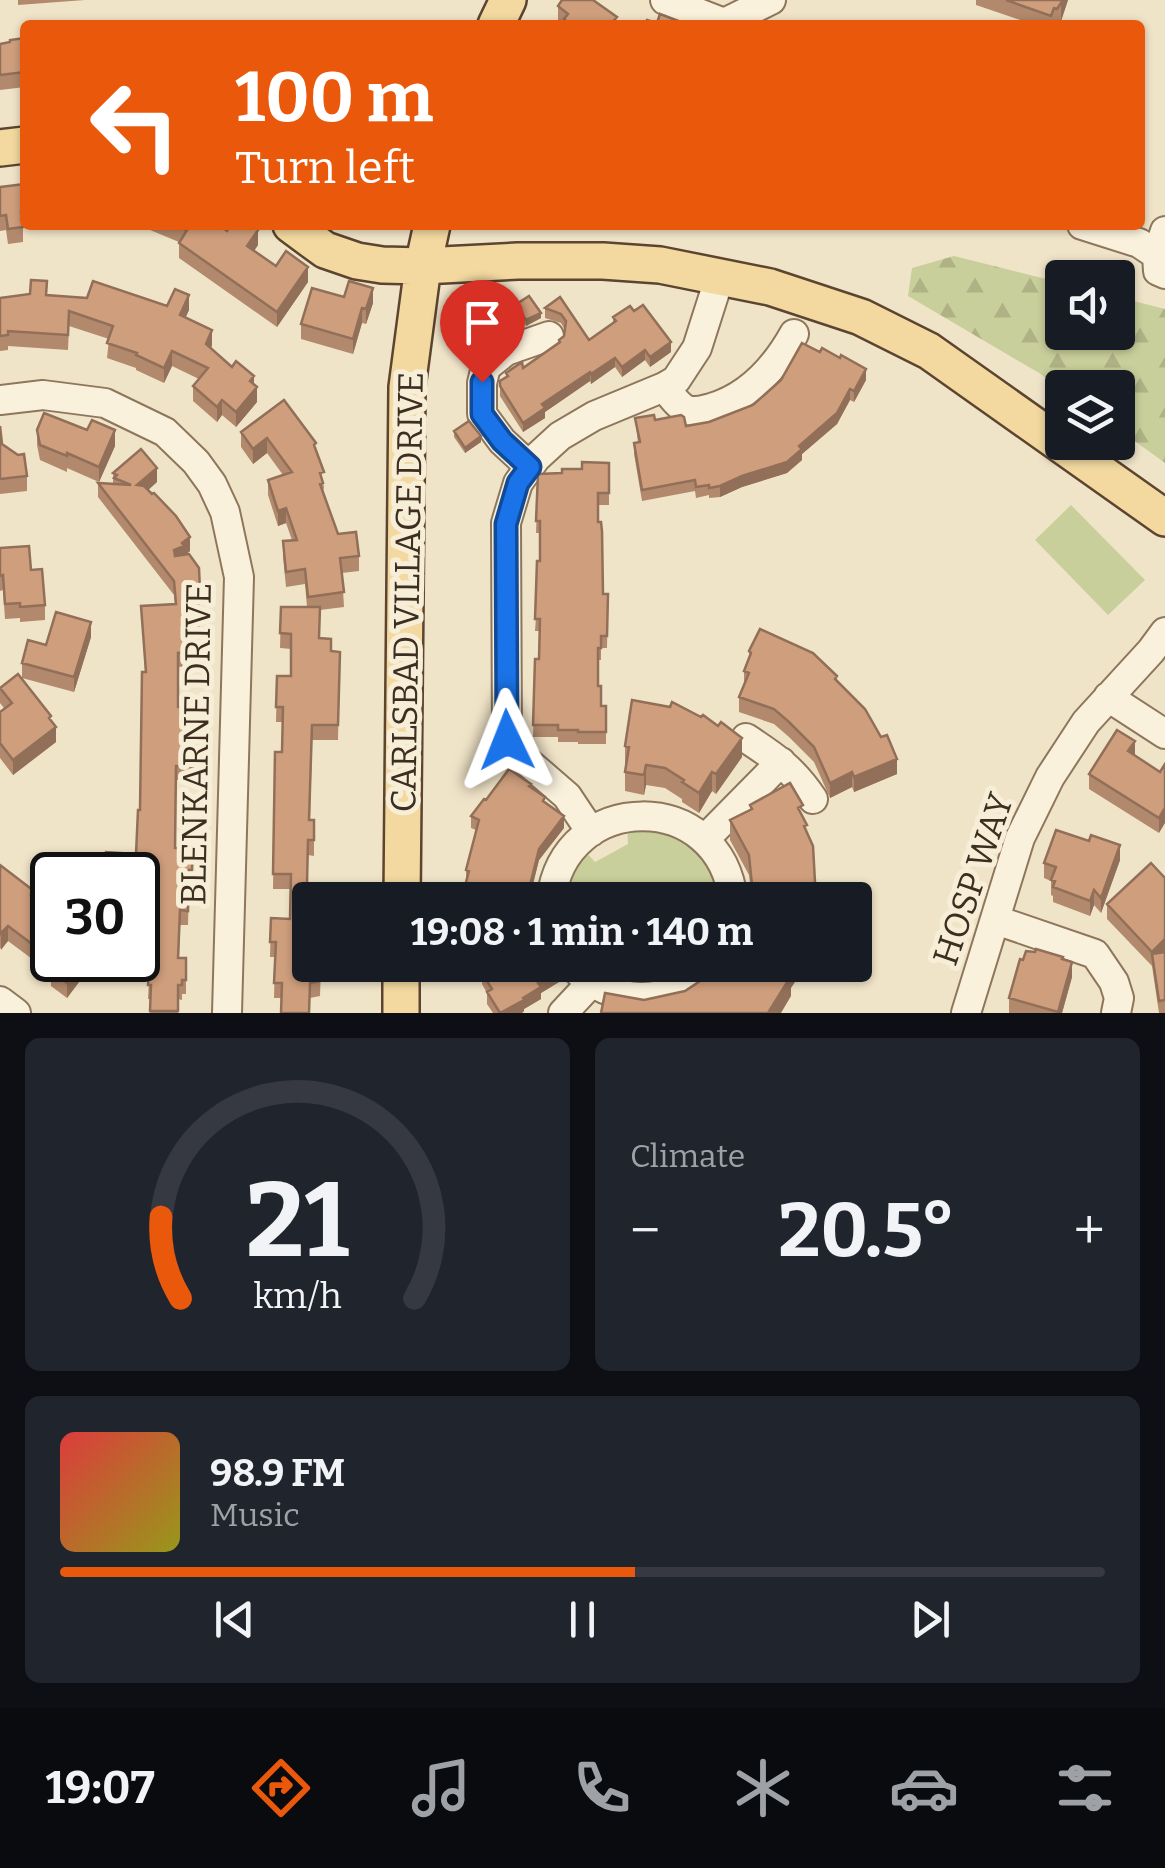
<!DOCTYPE html>
<meta charset="utf-8">
<style>
body{margin:0;font-family:Bitter,serif;background:#20242c;color:#f1f3f6;height:100vh;display:flex;flex-direction:column;font-size:38px;white-space:nowrap}
*{box-sizing:border-box;margin:0}
p{font-size:32px;color:#9ea1a6}
.icon{flex:none;width:55px;height:55px;fill:none;stroke:currentColor;stroke-width:2;stroke-linecap:round;stroke-linejoin:round}
.map{position:relative;height:1013px;overflow:hidden}
.details{display:flex;flex-direction:column;gap:25px;padding:25px;background:#0d0f14;flex:1}
.details>*{flex:none}
.banner{position:absolute;left:20px;top:20px;width:1125px;height:210px;border-radius:10px;box-shadow:0 2px 8px #0004;background:#ea580c;color:#fff;overflow:hidden}
.buttons{position:absolute;left:1045px;top:260px;display:grid;gap:20px}
.buttons a{display:grid;place-items:center;width:90px;height:90px;border-radius:10px;background:#171b24;box-shadow:0 2px 8px #0004;font-size:50px}
.speed{position:absolute;left:30px;top:852px;display:flex;gap:20px;font-size:50px;font-weight:700;text-align:center}
.speed>*{display:grid;place-content:center;width:130px;height:130px;border-radius:50%;background:#171b24;box-shadow:0 2px 8px #0004;line-height:1}
.speed .limit{border:5px solid #111;border-radius:15px;background:#fff;color:#111}
.pin{position:absolute;display:grid;place-items:center;width:85px;height:85px;color:#fff;margin:-102px -42px;border-radius:50% 50% 50% 0;rotate:-45deg;box-shadow:0 0 10px #0007}
.pin .icon{rotate:45deg}
.me{position:absolute;width:110px;margin:-55px;rotate:358deg;stroke-linejoin:round;filter:drop-shadow(0 0 8px #0008)}
.turn{display:flex;align-items:center;gap:35px;height:210px;padding:0 50px;font-size:45px}
.turn .icon{width:130px;height:130px;stroke-width:2.5}
.turn b{display:block;font-size:70px;line-height:85px}
.big{font-size:75px;font-weight:700;line-height:1.1}
.details .tile{flex:1;display:flex;flex-direction:column;justify-content:center;gap:15px;min-width:0;padding:0 35px;border-radius:15px;background:#20242c}
.details .dial{align-items:center;gap:0}
.dial svg{height:260px;overflow:visible;fill:none;stroke:#363941;stroke-width:7;stroke-linecap:round;text-anchor:middle}
.dial text{fill:#f1f3f6;stroke:none}
.song{display:flex;align-items:center;gap:30px}
.cover{width:120px;height:120px;border-radius:15px;background:linear-gradient(135deg,hsl(0 70% 55%),hsl(60 70% 35%))}
.played{height:10px;border-radius:5px;background:linear-gradient(90deg,#ea580c 55%,#363941 55%)}
.keys{display:flex;justify-content:space-around;direction:ltr}
.heat{display:flex;justify-content:space-between;align-items:center;font-size:55px;direction:ltr}
.details .tiles{flex:1;display:grid;gap:25px;grid-template-columns:1fr 1fr}
.tile:last-child{grid-column:span 2}
.trip{position:absolute;left:292px;top:882px;width:580px;height:100px;border-radius:10px;background:#171b24;box-shadow:0 2px 8px #0004;font-weight:700;line-height:100px;text-align:center}
.menu{display:flex;height:160px;justify-content:space-around;align-items:center;background:#090b0e;color:#9ea1a6}
.menu .icon{width:70px;height:70px}
.menu .current{color:#ea580c}
.menu b{font-size:45px;color:#f1f3f6}
.map>svg:first-child{display:block}
.grass{fill:#c9cf9b}
.forest{fill:url(#forest-firs)}
.lines{fill:none;stroke-linecap:round;stroke-linejoin:round}
.minor-casing{stroke:#8d765c;stroke-width:32}
.major-casing{stroke:#5b4430;stroke-width:40}
.minor{stroke:#faf1dc;stroke-width:28}
.major{stroke:#f3d9a0;stroke-width:35}
.wall{fill:#b2896c}
.shaded-wall{fill:#916f58}
.building{fill:#cf9f7d;stroke:#916f58;stroke-width:2.5}
.route-casing{stroke:#114b97;stroke-width:25}
.route{stroke:#1a73e8;stroke-width:18}
.labels{text-anchor:middle;dominant-baseline:central;stroke-width:10;stroke-linejoin:round;paint-order:stroke}
.street-label{font-size:35px;fill:#3d2e20;stroke:#f7eed8}
</style>
<div class="map">
<svg width="1165" height="1013" viewBox="0 0 1165 1013">
<defs>
<pattern id="forest-firs" width="22" height="20" patternUnits="userSpaceOnUse" patternTransform="scale(2.5)"><rect width="22" height="20" fill="#c9cf9b"/><path d="M5 1l3.5 6h-7zM16 11l3.5 6h-7z" fill="#aeb285"/></pattern>
</defs>
<rect width="100%" height="100%" fill="#f0e4c8"/>
<path class="grass" d="M1071,505L1145,580L1108,615L1035,540Z
M627,825L684,837L709,868L715,890L695,894L696,900H560L583,849L595,862L628,844Z"/>
<path class="forest" d="M954,256L1062,283V332H1118V297L1165,309V463L1118,429V388H1062V390L1039,373L908,296L912,268Z"/>
<g class="lines">
<g class="minor-casing">
<path id="minor" d="M665,0L724,23L771,0
M1082,225L1139,243L1157,255
M1165,231L1157,255L1158,271L1165,274
M664,387C671,395 678,406 687,410C696,413 703,410 711,408C749,397 775,368 794,334
M0,400L43,395L105,403L165,432L196,462L212,484L225,512L239,577L227,1013
M530,467L502,441L482,414V383L486,367L506,351L549,336
M1108,697L1165,734
M746,738C775,757 793,769 813,799
M591,832L567,796L516,752L507,740L506,523L518,483L536,458L560,436L594,416L664,387L676,380L697,348L720,276
M705,839L781,762
M551,900C564,789 721,788 733,900
M996,920L1095,954L1114,982L1119,998L1116,1013
M572,965C610,1008 674,1007 712,965
M0,1001L16,1013
M563,1013L591,983
M966,1013L1020,838L1050,777L1086,722L1151,651L1165,632"/>
</g>
<g class="major-casing">
<path id="major" d="M496,25L508,0
M0,148L25,145
M291,225L325,250L357,261L382,265L423,266L518,261H603L660,265L770,287L861,317L929,351L1165,518
M402,900L407,387L423,266L432,225
M401,1013V965"/>
</g>
<use href="#minor" class="minor"/>
<use href="#major" class="major"/>
</g>
<path class="wall" d="M18,0H85L18,5Z
M976,0H1068L1061,21L1059,20L1057,24L1054,23L1053,25H1035L976,5Z
M558,6L617,25H563L558,21Z
M25,38V87L0,90V106V44Z
M25,184V225H44L23,228V242L8,244L6,230L0,231V187Z
M138,225H219L227,231L258,245L254,251L276,266L308,282L277,327L179,258V242Z
M47,295L167,306L189,310L185,318L212,345L211,349L254,385L257,402L236,427L222,415L217,422L193,401V386L199,379L172,366L164,383L136,370V368L107,358L109,339L69,326L68,350L8,346V350L0,351V298Z
M344,297L373,303L366,324L362,323L353,354L301,339V324Z
M560,297L589,340L613,323V317L671,352L650,367L645,360L622,377L615,367L591,384L590,381L545,412V418L523,432L500,396V381L506,377V373L523,368L559,342V340L564,336L565,330L561,323L545,318V308Z
M515,305L541,318L526,326L520,318L506,329L500,321L472,343L460,326V321L473,312V307Z
M866,380L854,402L850,400L837,424L802,454V460L787,473L742,487L720,497L709,498V495L696,498L695,491L642,501L634,454V443H638L635,418L655,420L686,426L709,422Z
M0,426L2,444L27,476V491L0,494Z
M37,430L115,446L99,482L67,468V472L40,460L37,445Z
M454,431L481,442L465,453L454,437Z
M241,432L316,449L324,487L323,492L338,534L359,556V571L342,573L344,607L320,610V638L331,651L340,652L338,740H312L310,820H314V856L308,855V884L321,965L320,996L310,998H274L275,957H270L271,918L290,919L291,889H273L275,752H282V722H276L277,676H291V649L280,648L281,607H307L305,584L286,587L283,556V541L292,540L286,523L278,526L268,495V480L283,475L267,453L253,464L241,447Z
M609,463V505H598L603,594H608L607,648H601V660H598V686L601,706H606V744H578V742H558V737H533L535,659H539V631H535L540,561V533H536L538,474L562,473Z
M113,473L157,482L148,490L190,551L185,555L200,591V605H197L199,649H197V663H191V666L178,667V707H197L195,780H176L175,848H193L192,884H189L188,925H180L179,958H186V994H182V1000L178,999V1013H150L151,999H148L152,924H149L150,886L138,885V875H105L106,852L136,854L140,810L145,672L141,606L175,605L174,595L98,497V483L113,484Z
M0,548L31,570L45,605V620L20,622V618L5,619L3,590L0,591Z
M91,637L74,692L22,678V663L46,645Z
M749,651L837,681L897,774L854,792L852,787L830,798L814,762L789,737L774,724L739,712V697L744,685V671L749,660Z
M0,688L51,720L56,742L13,775L0,758V712L4,708L0,703Z
M625,746L742,757L716,794L712,791L699,813L682,802V799L665,788L646,785L644,795L625,791Z
M1135,756L1160,772L1159,833L1089,789V774Z
M531,787L545,803L564,828L539,860L529,900H466V870L476,830L471,828V816L486,800Z
M750,805L803,818L807,832L752,900L749,875L730,840V820L750,810Z
M1120,860L1101,913L1094,905L1090,916L1053,902V896L1051,895V881L1044,878V863Z
M0,865L34,898L88,960V970L67,998L51,986V973L8,941L0,949Z
M1165,878V1013H1159L1152,966L1107,919V904Z
M1063,960L1072,977L1062,1013H1009V998Z
M473,965H556L559,982L541,993V999L524,1009V1011L522,1013H493L487,1004V993L482,984V979Z"/>
<path class="shaded-wall" d="M1063,0H1068L1061,21V6Z
M258,230V245L247,261V246Z
M308,267V282L277,327V312Z
M373,288V303L366,324V309Z
M189,295V310L180,330V315Z
M362,308V323L353,354V339Z
M520,313V318L506,329V324Z
M541,313V318L526,326V320Z
M500,317V322L472,343V338Z
M212,330V345L206,359V344Z
M671,342V352L650,367V357Z
M645,350V360L622,377V367Z
M172,351V366L164,383V368Z
M615,358V367L591,384V374Z
M866,369V380L854,402V391Z
M590,372V381L545,412V418L523,432V423L542,404Z
M254,376V390L257,387V402L236,427V412L250,381Z
M850,389V400L837,424L802,454V460L787,473L742,487L720,497V486Z
M222,400V415L217,422V407Z
M115,430V446L99,482V467Z
M481,436V442L465,453V448Z
M267,438V453L253,464V449Z
M157,468V482L137,500V485Z
M286,508V523L278,526V511Z
M190,537V551L174,564V550Z
M91,622V637L74,692V677Z
M56,727V742L13,775V760Z
M742,738V757L716,794V774Z
M1135,741V756L1128,751Z
M897,759V774L854,792V777Z
M646,765V785L644,795V775Z
M712,772V791L699,813V793Z
M852,772V787L830,798V783Z
M1165,808V823L1159,833V818Z
M564,816V828L539,860L529,900L528,893L539,849Z
M1120,845V860L1101,913V898Z
M1094,890V905L1090,916V901Z
M8,926V941L1,950V935Z
M1165,939V954L1154,965L1152,952Z
M84,960H88V970L67,998V983Z
M1072,962V977L1062,1013H1058Z
M794,965H801L795,982L791,988V996L781,1013H768Z
M559,970V982L541,993V999L524,1009V1011L522,1013H503L523,998L538,983Z"/>
<path class="building" d="M562,0H593L617,17L610,25H564L566,21L564,19L568,14L558,6Z
M1006,0H1063L1057,9L1054,8L1051,16Z
M660,14L689,25H645L647,20L657,23Z
M25,38V72L0,75V44L10,42V40Z
M25,184V213H21L23,227L8,229L6,215L0,216V187Z
M175,225H219L227,231L231,225H251L258,230L247,246L276,266L286,251L308,267L277,312L179,243L187,230Z
M31,280L47,281L46,295L87,298L93,281L167,306L175,289L189,295L180,315L212,330L206,344L232,367L236,361L254,376L250,381L257,387L236,412L222,400L217,407L193,386L208,368L172,351L164,368L136,355L137,353L107,343L113,326L69,311L68,335L8,331V335L0,336V298L30,294Z
M349,281L373,288L366,309L362,308L353,339L301,324L312,288L344,297Z
M508,295L520,313L506,324L493,305Z
M529,296L541,313L526,320L515,305Z
M487,297L500,317L472,338L460,321L475,310L473,307Z
M560,297L589,340L616,321L613,317L630,306L634,311L643,305L671,342L650,357L645,350L622,367L615,358L591,374L590,372L542,404L545,408L523,423L500,386V381L508,376L506,373L522,362L523,368L560,342L559,340L564,336L566,321L561,314L545,308Z
M802,343L820,352L822,348L840,358L841,355L866,369L854,391L850,389L837,413L799,446L802,449L787,462L742,476L720,486L709,488V485L696,487L695,480L642,490L634,443L640,442L635,418L654,415L655,420L681,415L684,417L686,426L709,422L753,405L781,380Z
M284,400L316,443L314,445L324,472L320,473L323,483L320,484L338,534L356,532L359,556L340,558L344,592L308,597L305,569L286,572L283,541L297,540L286,508L278,511L268,480L292,472L267,438L253,449L241,432Z
M44,413L87,430L92,420L115,430L99,467L67,453V456L40,445L37,430Z
M469,421L481,436L465,448L454,431Z
M0,426L2,444L18,455L24,454L27,476L0,479Z
M141,449L157,468L137,485L144,486L152,494L154,493L176,516L190,537L182,543L184,546L174,550L175,556L189,554L199,568L200,591H196L199,635H196L197,648L191,649V652L178,653V707H197L195,766H176L175,848H193L192,870H189L188,911L180,910L178,958H186V980H182V985H178V1011H150L151,985H148L153,910H149L150,872L105,869L106,852L136,854L138,810H140L142,672H146L141,606L176,604L174,581L98,483L131,485L114,478L117,475L113,473Z
M582,462L609,463V493H598V522H601L602,531L603,594H608L607,636H601V648H598V686H601V706H606V732H578V730H558V725H533L535,659H539L540,619H535L537,561H540V521H536L538,474L562,473V469H582Z
M29,546L31,570L42,569L45,605L20,607V603L5,604L3,575L0,576V548Z
M281,607H320L319,638L331,639V651L340,652L338,725H312L309,820H314V840H308L307,884L327,885V889H334V900H310V965H320V981L310,983L309,1013H281L282,983H274L276,942H270L271,918L290,919L291,874H273L275,752H282L283,707H276L277,676H291V634L280,633Z
M56,612L91,622L74,677L22,663L28,640L46,645Z
M760,629L813,653L837,676L835,679L865,709L881,737L887,735L897,759L854,777L852,772L830,783L814,747L789,722L774,709L739,697L749,673L744,671L751,653L749,651Z
M18,674L51,716L49,718L56,727L13,760L0,743V712L12,703L0,688Z
M632,700L670,707L672,702L701,717L703,715L718,726L721,722L742,738L716,774L712,772L699,793L682,782L684,780L665,768L646,765L644,775L625,772L629,747L625,746Z
M1117,730L1135,741L1128,751L1160,772L1165,764V808L1159,818L1089,774Z
M509,769L531,784L529,786L545,797L543,801L564,816L539,849L528,893L529,900H468L465,886L469,871L466,870L479,820L471,816L484,799L486,800Z
M790,783L803,805L798,808L807,825L804,826L813,846L816,900H752L753,895L749,855L730,820L752,809L750,805Z
M1056,830L1089,841L1091,835L1120,845L1101,898L1094,890L1090,901L1053,887L1055,881L1051,880L1056,867L1044,863Z
M1151,863L1165,878V939L1152,952L1107,904Z
M0,865L34,891L31,895L52,911V959L8,926L0,934Z
M1036,949L1063,957L1062,959L1072,962L1058,1012L1009,998L1020,959L1023,960L1026,951L1035,952Z
M1165,952V1000L1159,1001L1152,954Z
M53,960H84L67,983L51,971L57,963Z
M480,965H556L559,970L538,983L541,987L523,998L524,1000L500,1013L487,992L492,989L482,973L484,971Z
M722,965H794L788,974L791,976L768,1013H601L605,993L644,1000L685,991L718,969Z"/>
<g class="lines">
<g class="route-casing">
<path id="route" d="M482,382V414L502,441L530,467L518,483L506,524L507,740"/>
</g>
<use href="#route" class="route"/>
</g>
<g class="labels">
<g class="street-label">
<text transform="translate(407 592) rotate(-89)">CARLSBAD VILLAGE DRIVE</text>
<text transform="translate(196 744) rotate(-89)">BLENKARNE DRIVE</text>
<text transform="translate(973 879) rotate(-71)">HOSP WAY</text>
</g>
</g>
</svg>
<div class="buttons">
<a><svg class="icon" aria-label="sound" viewBox="0 0 24 24"><path d="M4 9h4l5-4v14l-5-4H4zM17 9q2 3 0 6"/></svg></a>
<a><svg class="icon" aria-label="layers" viewBox="0 0 24 24"><path d="M12 4l9 5-9 5-9-5zM3 14l9 5 9-5"/></svg></a>
</div>
<div class="speed"><div class="limit">30</div></div>
<div class="pin" style="left:482px;top:382px;background:#d93025"><svg class="icon" aria-label="arrive" viewBox="0 0 24 24"><path d="M6 21V4h12l-3 4 3 4H6"/></svg></div>
<svg class="me" style="left:507px;top:740px" viewBox="-20 -20 40 40"><path d="M0-17L14 15 0 8-14 15z" fill="#1a73e8" stroke="#fff" stroke-width="4"/></svg>
<div class="trip">19:08 · 1 min · 140 m</div>
<div class="banner">
<div class="turn"><svg class="icon" aria-label="left" viewBox="0 0 24 24"><path d="M17 20v-9H6M10 6l-5 5 5 5"/></svg><div><b>100 m</b>Turn left</div></div>
</div>
</div>
<section class="details">
<div class="tiles">
<div class="tile dial"><svg viewBox="0 0 100 80">
<path d="M14 69A42 42 0 1 1 86 69"/>
<path d="M14 69A42 42 0 0 1 8 44" stroke="#ea580c"/>
<text x="50" y="56" font-size="32" font-weight="700">21</text>
<text x="50" y="72" font-size="11">km/h</text>
</svg></div>
<div class="tile"><p>Climate</p>
<div class="heat"><a>−</a><b class="big">20.5°</b><a>+</a></div>
</div>
<div class="tile">
<div class="song"><i class="cover"></i><div><b>98.9 FM</b><p>Music</p></div></div>
<div class="played"></div>
<div class="keys"><svg class="icon" aria-label="previous" viewBox="0 0 24 24"><path d="M18 5L8 12l10 7zM5 5v14"/></svg><svg class="icon" aria-label="pause" viewBox="0 0 24 24"><path d="M8 5v14M16 5v14"/></svg><svg class="icon" aria-label="next" viewBox="0 0 24 24"><path d="M6 5l10 7-10 7zM19 5v14"/></svg></div>
</div>
</div>
</section>
<nav class="menu">
<b>19:07</b>
<svg class="icon current" aria-label="directions" viewBox="0 0 24 24"><path d="M12 3l9 9-9 9-9-9zM9 14v-3h6M13 9l2 2-2 2"/></svg>
<svg class="icon" aria-label="music" viewBox="0 0 24 24"><path d="M9 18V5l10-2v13"/><circle cx="6" cy="18" r="3"/><circle cx="16" cy="16" r="3"/></svg>
<svg class="icon" aria-label="phone" viewBox="0 0 24 24"><path d="M5 4h4l2 5-3 2q2 4 5 5l2-3 5 2v4C11 20 4 13 5 4z"/></svg>
<svg class="icon" aria-label="climate" viewBox="0 0 24 24"><path d="M12 3v18M4 7l16 10M4 17L20 7"/></svg>
<svg class="icon" aria-label="car" viewBox="0 0 24 24"><path d="M5 17H2v-5l4-1 3-4h7l3 4 3 1v5h-3M9 17h6M6 11h13"/><circle cx="7" cy="17" r="2"/><circle cx="17" cy="17" r="2"/></svg>
<svg class="icon" aria-label="filters" viewBox="0 0 24 24"><path d="M4 7h16M4 17h16"/><circle cx="9" cy="7" r="2"/><circle cx="15" cy="17" r="2"/></svg>
</nav>
